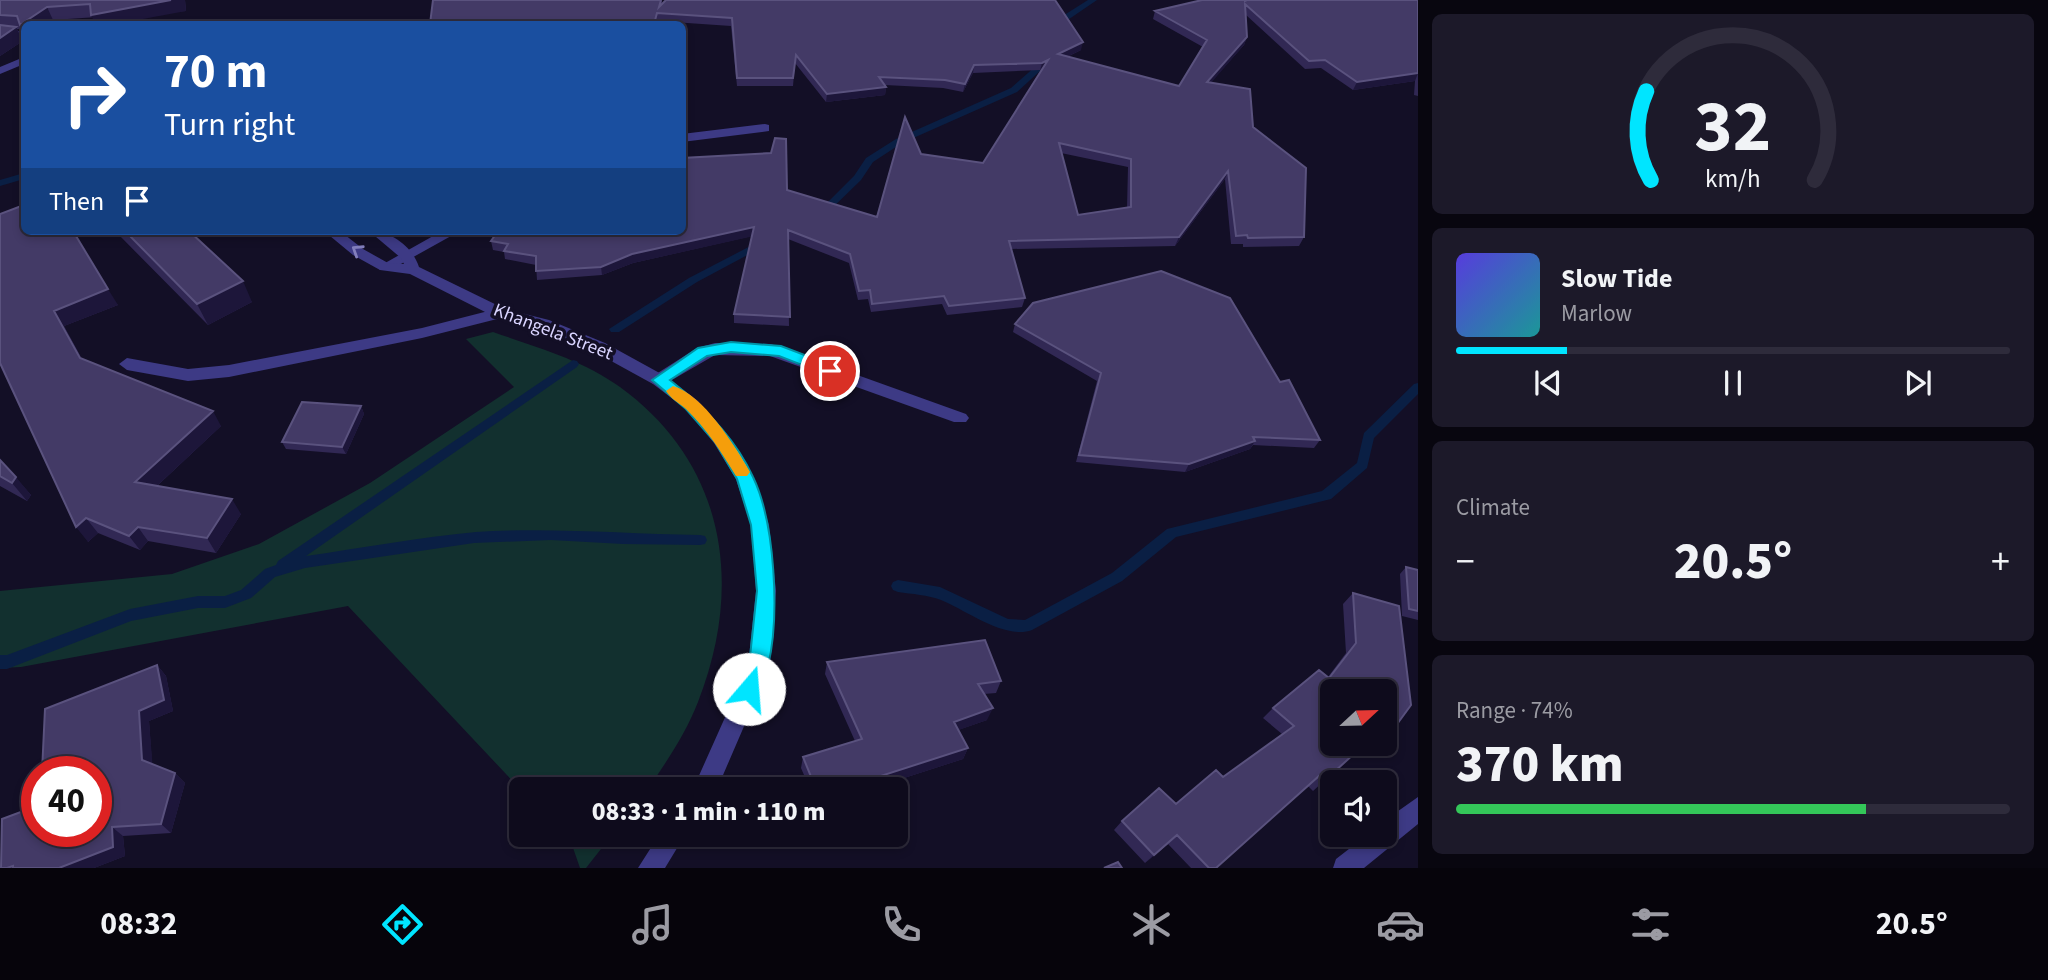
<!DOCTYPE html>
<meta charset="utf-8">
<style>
body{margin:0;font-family:"Source Sans 3",sans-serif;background:#1c1929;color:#f1f3f6;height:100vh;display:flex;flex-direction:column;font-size:26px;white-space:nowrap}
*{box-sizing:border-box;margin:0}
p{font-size:23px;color:#9b9ba3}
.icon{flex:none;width:38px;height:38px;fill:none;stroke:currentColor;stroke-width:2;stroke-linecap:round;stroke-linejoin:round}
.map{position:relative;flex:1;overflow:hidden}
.details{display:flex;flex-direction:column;gap:14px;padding:14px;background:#08060f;width:630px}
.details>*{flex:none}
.banner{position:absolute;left:21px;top:21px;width:665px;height:214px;border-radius:10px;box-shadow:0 4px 10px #0003,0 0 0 2px #2e2b3b;background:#1a4fa0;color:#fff;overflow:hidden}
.needle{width:46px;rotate:68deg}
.tools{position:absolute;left:1320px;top:679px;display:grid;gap:14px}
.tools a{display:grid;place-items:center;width:77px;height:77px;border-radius:10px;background:#0e0b1c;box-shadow:0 4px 10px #0003,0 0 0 2px #2e2b3b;font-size:35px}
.speed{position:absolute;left:21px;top:756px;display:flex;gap:14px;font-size:35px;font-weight:700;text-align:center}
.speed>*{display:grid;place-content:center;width:91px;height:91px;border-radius:50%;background:#0e0b1c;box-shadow:0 4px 10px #0003,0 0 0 2px #2e2b3b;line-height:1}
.speed .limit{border:10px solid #d22;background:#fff;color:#111}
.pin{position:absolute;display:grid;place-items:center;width:60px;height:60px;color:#fff;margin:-30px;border:4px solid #fff;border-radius:50%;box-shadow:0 2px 7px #0007}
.me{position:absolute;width:77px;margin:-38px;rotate:18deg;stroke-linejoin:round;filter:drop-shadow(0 0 5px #0008)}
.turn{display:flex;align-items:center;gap:24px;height:147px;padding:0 28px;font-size:32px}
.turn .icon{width:91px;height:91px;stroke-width:2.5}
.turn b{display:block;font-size:49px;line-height:60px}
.then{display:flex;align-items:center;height:66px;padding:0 28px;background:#0003;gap:14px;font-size:26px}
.big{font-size:52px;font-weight:800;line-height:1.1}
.details .card{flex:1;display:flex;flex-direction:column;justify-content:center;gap:10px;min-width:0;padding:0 24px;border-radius:10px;background:#1c1929}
.details .dial{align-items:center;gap:0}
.dial svg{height:182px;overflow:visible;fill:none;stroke:#2e2b3b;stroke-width:7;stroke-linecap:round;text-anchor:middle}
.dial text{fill:#f1f3f6;stroke:none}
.song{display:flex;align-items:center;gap:21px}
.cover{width:84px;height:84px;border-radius:10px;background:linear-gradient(135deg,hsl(250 70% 55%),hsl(180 70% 35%))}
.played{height:7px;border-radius:4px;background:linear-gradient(90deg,#00e5ff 20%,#2e2b3b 20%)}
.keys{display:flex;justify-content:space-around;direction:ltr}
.heat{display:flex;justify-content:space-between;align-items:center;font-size:38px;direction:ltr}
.charge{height:10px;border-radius:5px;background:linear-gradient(90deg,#34c759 74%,#2e2b3b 0)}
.trip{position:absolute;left:509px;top:777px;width:399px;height:70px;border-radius:10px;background:#0e0b1c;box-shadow:0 4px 10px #0003,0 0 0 2px #2e2b3b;font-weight:800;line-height:70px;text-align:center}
.dock{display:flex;height:112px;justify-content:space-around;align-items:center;background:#06040b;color:#9b9ba3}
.dock .icon{width:49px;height:49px}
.dock .active{color:#00e5ff}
.dock b{font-size:32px;color:#f1f3f6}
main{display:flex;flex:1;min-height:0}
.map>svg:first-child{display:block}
.green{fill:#12302f}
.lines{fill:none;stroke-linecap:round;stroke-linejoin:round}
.stream{fill:#0a1f44;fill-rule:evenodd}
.service{fill:#3d3a85;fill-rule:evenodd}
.minor{fill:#3d3a85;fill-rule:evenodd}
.tertiary{fill:#3d3a85;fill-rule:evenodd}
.wall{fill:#312854;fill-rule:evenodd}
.shaded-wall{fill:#1d163a}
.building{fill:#433a66;stroke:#5a527e;stroke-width:2;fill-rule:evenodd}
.oneway{stroke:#837fbc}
.route{fill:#00e5ff;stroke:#0095a6;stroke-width:2}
.slow{fill:#f59e0b}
.labels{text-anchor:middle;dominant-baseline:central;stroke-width:7;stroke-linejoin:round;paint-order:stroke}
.street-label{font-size:19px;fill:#d9d4ff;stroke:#130f26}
</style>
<main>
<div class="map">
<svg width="1418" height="868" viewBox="0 0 1418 868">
<rect width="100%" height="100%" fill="#130f26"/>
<path class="green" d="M493,332C536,347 583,360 620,387C726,464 744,585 698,702C686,733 667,761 648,789L521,790L348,606L21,667L0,668V591L172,574L259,544L370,483L514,387L466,339Z
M564,835H612L586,868H580L571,842Z"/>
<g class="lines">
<path class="stream" d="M1088,0H1097L1056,28H1050V24Z
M1044,59L1051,61L1017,92L902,143L873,162L861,180L824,216L821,217L816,214L854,176L866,158L896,139L1011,88Z
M24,173V179L0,186V180Z
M764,239L769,242L768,244L697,282L619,332H611L609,329L689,278Z
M573,360L577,361L579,364L577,367L306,556C362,548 420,537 476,532C550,527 625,534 700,535L705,536L707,540L705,544L700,545L623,544L551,540L474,543L305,568L275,577L251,598L225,608H198L131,621L7,669H0V655H7L130,609L198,596H225L241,590L265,569L276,565L278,561Z
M1418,383V394L1374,438L1367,468L1331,499L1176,537L1122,581L1032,630C1005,640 966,610 941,600C928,595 912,594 898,592L893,590L891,586L893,582L898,580L940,587L1008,619L1025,620L1112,573L1167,529L1322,491L1357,463L1364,433L1414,384Z"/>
<path class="service" d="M500,308L505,309L508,313L505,317L422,338L229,377L188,381L127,370L119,364L127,358L188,369L229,365L422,328Z"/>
<path class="minor" d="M24,57V64L0,74V67Z
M765,124L769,125V131L682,142V134Z
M442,231H460L390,270H380L378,267Z
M715,343L771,344L966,414L969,418L966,422H954L770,356L715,355L665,384H653L651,380L653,376L697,348Z
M1418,797V824L1364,868H1333L1336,859L1367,835H1384V821Z"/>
<path class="tertiary" d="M0,29L24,32V38L0,35Z
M324,231H340L363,249L388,263L404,264L401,258L369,231C391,231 412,246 419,267L505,309L549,320L605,343L665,376L698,401L726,433L751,473L769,525L776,591L770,666L717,789H693L748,666L756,591L751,525L736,479L714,443L686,409L653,384L593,351L538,328L495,317L410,274L380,270L353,255Z
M659,835H685L665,868H638Z"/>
</g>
<path class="wall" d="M0,0H185L186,11L53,20L24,35L22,29H17L23,41L0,56Z
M433,0H662V4L1081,50L1067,57L1179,86L1203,47L1153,19L1155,11L1245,1L1418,0V96L1414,95L1415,81L1353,90L1321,68L1305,69L1246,15L1247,37L1244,45L1210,83L1253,127L1304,237L1299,246L1243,247V244H1231L1225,179L1175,246L1011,249L1025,298L1022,307L947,315L942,304L871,312L868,299L858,300L849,263L788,239L789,326L734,323V314L752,236L633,263L602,275L537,280L536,265L505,259L504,252L493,250L491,241L787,190L877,217L921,154L983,163L1041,70L973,73L963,92L943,88L885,85L886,87L885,95L826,102L795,63L793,86H737L731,26L658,21L657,24H430ZM1061,153L1128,167L1127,208L1078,215Z
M0,214L118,305L64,326L82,359L221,426L157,486L241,514L216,553L148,541L140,550L98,533L88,542Z
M115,231H189L252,302L208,325Z
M1015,324L1280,382L1320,440L1314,448L1253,445L1250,449L1185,472L1076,462L1097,381L1013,332Z
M361,406L364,414L346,454L286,449L282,442Z
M0,460L31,495L27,501L0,486Z
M1406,567L1418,570V620L1402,616L1400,574Z
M1353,593L1384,691L1332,744H1383L1380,748L1368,758L1358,750L1313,791L1308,786L1216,868H1191L1168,844L1145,863L1114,830L1122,821L1176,804L1223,777L1282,734L1263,718L1273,708L1328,677L1346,653L1343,604Z
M827,662L1001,681L996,693L984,694L987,720L958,730L968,748L963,759L870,789H810L801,768L803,757L855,741L825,674Z
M157,665L166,676L173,711L149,721L152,764L175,773L185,783L171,833L123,836L125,856L94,868H1L37,831Z"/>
<path class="shaded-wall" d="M171,0H185L186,11L116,24H95L91,15Z
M47,7L53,20L47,24H24V35L20,25Z
M16,27L23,41L0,56V38Z
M1247,37L1244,45L1204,91L1207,82Z
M1083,42L1081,50L1056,62L1058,54Z
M1048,60L1045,68L1040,71L1042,63Z
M974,65L973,73L963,92L965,84Z
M1418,73L1415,81L1353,90L1357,82Z
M886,87L885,95L826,102L827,94Z
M1228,171L1225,179L1175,246L1179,237Z
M754,227V236L633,263L602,275L601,267L632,254Z
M243,281L252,302L208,325L197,304Z
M108,289L118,305L64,326L90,374L80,358L54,311Z
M361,406L364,414L346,454L342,447Z
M213,411L221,426L145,497L135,482Z
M1255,441L1250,449L1185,472L1189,464Z
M16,477L31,495L27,501L12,483Z
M232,499L241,514L216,553L207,538Z
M86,518L98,533L88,542L76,527Z
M138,527L148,541L140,550L129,536Z
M157,665L166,676L173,711L149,721L153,770L142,760L139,711Z
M993,708L987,720L950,733L954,722Z
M968,748L963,759L870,789H863L865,781Z
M175,773L185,783L171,833L161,824Z
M112,827L123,836L125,856L94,868H59Z
M1177,835L1168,844L1145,863L1154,855Z"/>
<path class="building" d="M0,0H171L91,15L90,4L47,7L20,25L17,16L0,15Z
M433,0H661L659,7L666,0H1055L1083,42L1058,54L1179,86L1207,40L1155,11L1202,0H1245V1L1247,0H1418V73L1357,82L1325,60L1309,61L1245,4L1247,37L1207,82L1250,89L1253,127L1306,168L1304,237L1248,238L1247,235L1236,236L1228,171L1179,237L1009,241L1025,298L949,306L944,296L872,304L870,290L859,291L850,254L788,230L790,317L734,314L754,227L632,254L601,267L536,271V256L504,251L508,244L491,241L498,231H682V158L771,153L775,138L786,139L787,190L877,217L905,117L921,154L983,163L1048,60L1042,63L974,65L965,84L945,80L879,77L886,87L827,94L796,55L793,78H737L732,18L657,13L654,24H430ZM1059,143L1131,159V207L1078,215Z
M0,25L16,27L0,38Z
M24,205V231H60L63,235L73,231L108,289L54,311L80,358L213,411L135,482L232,499L207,538L138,527L129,536L86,518L76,527L0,363V214Z
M125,231H189L243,281L197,304Z
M1161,271L1230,298L1280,382L1289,380L1320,440L1253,437L1255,441L1189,464L1079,455L1101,373L1015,324L1033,303Z
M302,402L361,406L342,447L282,442Z
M0,460L16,477L12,483L0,476Z
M1406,567L1418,570V611L1409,609Z
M1353,593L1399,606L1411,705L1384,742V691H1332V744H1365L1324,781L1319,776L1216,868H1209L1177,835L1154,855L1122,821L1159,788L1176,804L1216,770L1223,777L1294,726L1273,708L1319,670L1329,678L1356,643Z
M985,640L1001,681L978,684L993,708L954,722L968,748L865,781L869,789H816L803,757L862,739L827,662Z
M157,665L164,700L139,711L142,760L175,773L161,824L112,827L113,847L59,868H13V866L7,868H1L2,819L37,806V831H96V772H42L45,709Z
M1374,744H1383L1380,748Z
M1118,862L1122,868H1104Z"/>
<defs><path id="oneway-chevron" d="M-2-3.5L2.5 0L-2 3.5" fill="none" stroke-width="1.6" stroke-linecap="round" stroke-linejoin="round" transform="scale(1.75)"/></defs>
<use class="oneway" href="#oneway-chevron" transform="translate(357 250) rotate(-147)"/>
<path class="route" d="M731,342L781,346L836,367L838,371L830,376L779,356L731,352L707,356L670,380C703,406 735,437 753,477C775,523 780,616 768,666C766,676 760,686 756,696L749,698L742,696L739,689L749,666L757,591L751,525L737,479L715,442L686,409L652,380L698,348Z"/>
<path class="slow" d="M673,386C703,394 735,446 750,472L747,476H736C721,452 707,429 686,409C679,403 671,399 666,391Z"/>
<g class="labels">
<g class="street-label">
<text transform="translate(553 332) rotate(21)">Khangela Street</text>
</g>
</g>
</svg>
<div class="tools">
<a><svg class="needle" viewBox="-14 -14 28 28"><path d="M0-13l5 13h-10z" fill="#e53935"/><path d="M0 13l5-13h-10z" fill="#9b9ba3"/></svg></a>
<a><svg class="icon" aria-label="sound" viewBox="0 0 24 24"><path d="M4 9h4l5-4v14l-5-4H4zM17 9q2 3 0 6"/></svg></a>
</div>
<div class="speed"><div class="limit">40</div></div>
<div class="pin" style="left:830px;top:371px;background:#d93025"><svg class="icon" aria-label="arrive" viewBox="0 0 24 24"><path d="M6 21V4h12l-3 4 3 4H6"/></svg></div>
<svg class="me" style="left:749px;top:689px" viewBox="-20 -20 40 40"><circle r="19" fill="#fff"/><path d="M0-13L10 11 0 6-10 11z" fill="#00e5ff"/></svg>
<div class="trip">08:33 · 1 min · 110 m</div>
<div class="banner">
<div class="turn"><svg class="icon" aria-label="right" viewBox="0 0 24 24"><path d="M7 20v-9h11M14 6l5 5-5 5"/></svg><div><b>70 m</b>Turn right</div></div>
<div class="then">Then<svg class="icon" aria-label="arrive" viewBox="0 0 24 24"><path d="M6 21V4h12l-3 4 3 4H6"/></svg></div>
</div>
</div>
<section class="details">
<div class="card dial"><svg viewBox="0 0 100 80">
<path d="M14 69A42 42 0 1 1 86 69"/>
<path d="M14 69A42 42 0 0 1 12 30" stroke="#00e5ff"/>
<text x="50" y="56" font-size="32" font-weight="700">32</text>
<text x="50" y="72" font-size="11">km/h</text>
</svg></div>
<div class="card">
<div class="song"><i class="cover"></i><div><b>Slow Tide</b><p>Marlow</p></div></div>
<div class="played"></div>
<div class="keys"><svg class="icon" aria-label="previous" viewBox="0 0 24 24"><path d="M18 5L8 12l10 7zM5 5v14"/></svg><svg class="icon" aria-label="pause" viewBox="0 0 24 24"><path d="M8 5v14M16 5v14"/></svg><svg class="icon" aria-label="next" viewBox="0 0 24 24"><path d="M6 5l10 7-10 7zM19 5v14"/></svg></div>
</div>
<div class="card"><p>Climate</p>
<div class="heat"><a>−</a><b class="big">20.5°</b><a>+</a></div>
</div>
<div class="card"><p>Range · 74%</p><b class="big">370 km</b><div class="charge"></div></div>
</section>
</main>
<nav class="dock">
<b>08:32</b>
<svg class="icon active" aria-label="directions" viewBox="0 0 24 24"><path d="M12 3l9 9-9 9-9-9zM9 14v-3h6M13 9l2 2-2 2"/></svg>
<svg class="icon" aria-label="music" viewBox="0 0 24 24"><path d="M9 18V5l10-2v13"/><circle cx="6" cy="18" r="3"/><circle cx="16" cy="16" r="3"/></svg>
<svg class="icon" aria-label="phone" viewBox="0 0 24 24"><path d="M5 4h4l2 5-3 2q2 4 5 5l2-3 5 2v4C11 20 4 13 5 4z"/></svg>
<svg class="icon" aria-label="climate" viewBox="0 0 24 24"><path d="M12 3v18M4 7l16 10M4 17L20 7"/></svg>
<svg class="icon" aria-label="car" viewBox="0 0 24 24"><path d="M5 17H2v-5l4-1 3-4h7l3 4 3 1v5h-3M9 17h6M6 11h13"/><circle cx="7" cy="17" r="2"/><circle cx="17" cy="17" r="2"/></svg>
<svg class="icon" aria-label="filters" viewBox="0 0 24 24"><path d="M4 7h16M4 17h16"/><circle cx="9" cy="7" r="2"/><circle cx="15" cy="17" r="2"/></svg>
<b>20.5°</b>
</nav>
